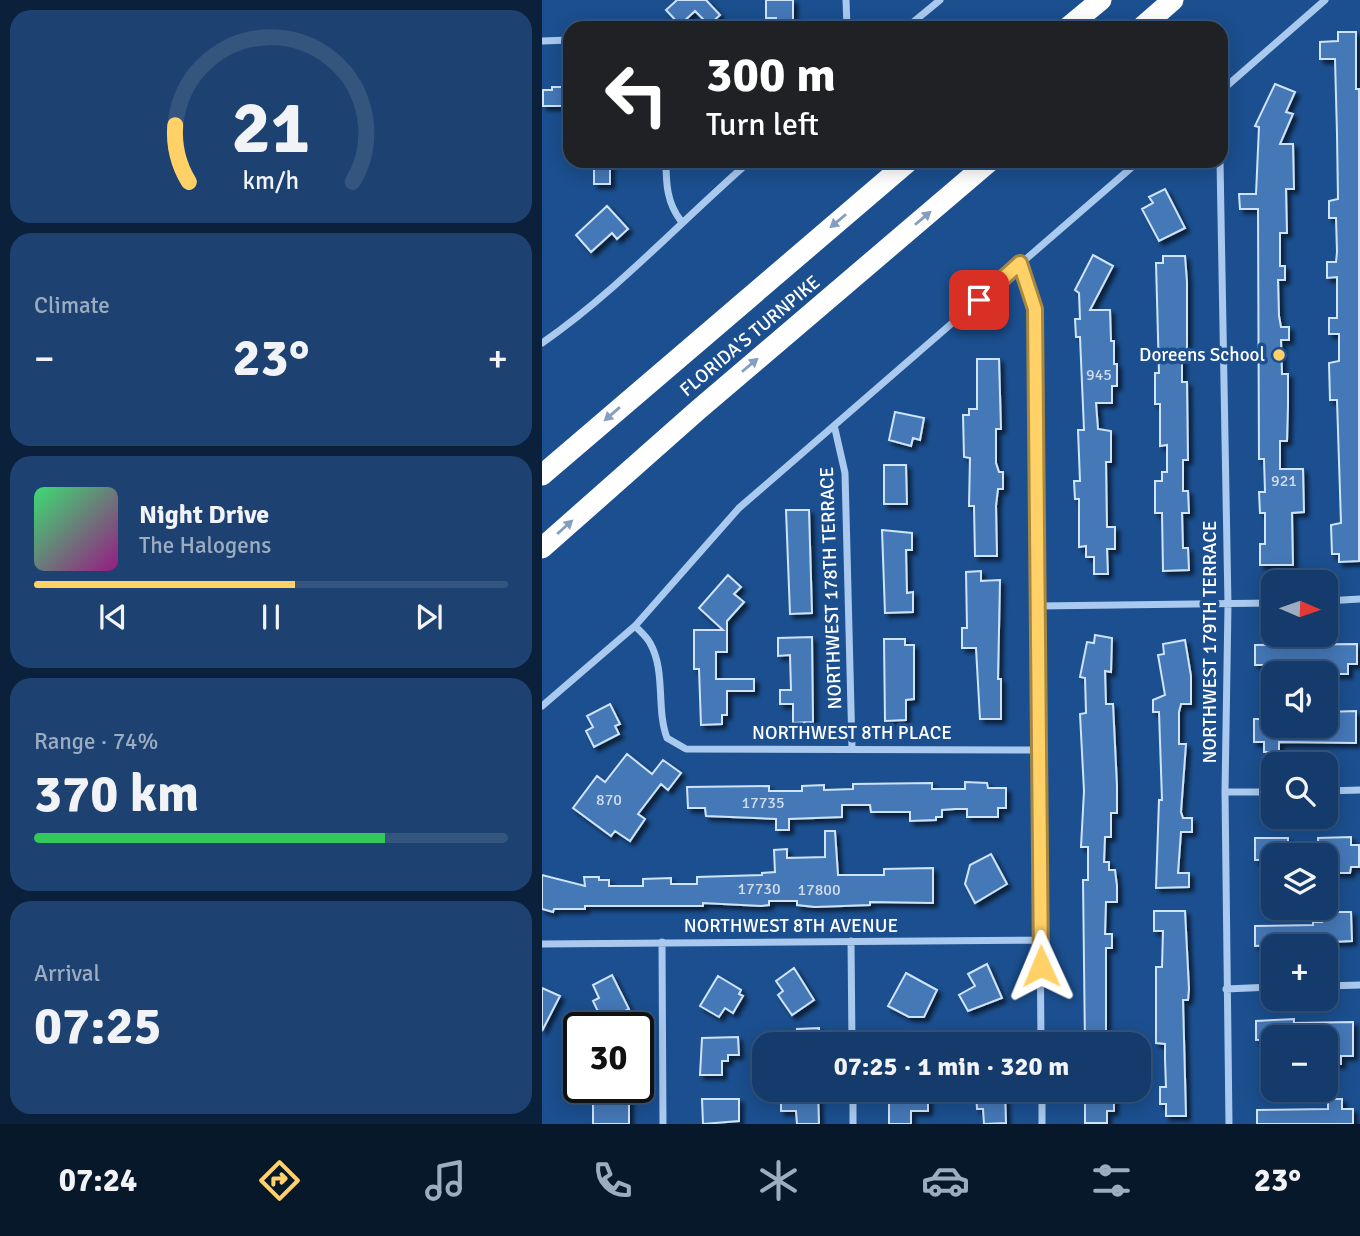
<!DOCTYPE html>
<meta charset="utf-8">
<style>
body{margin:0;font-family:Signika,sans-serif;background:#1d4271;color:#f1f3f6;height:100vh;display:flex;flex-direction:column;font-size:26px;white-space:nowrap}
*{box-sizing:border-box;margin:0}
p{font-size:23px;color:#9dadc1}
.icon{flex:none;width:38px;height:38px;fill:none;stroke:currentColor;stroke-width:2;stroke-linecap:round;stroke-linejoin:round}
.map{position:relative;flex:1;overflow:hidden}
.drawer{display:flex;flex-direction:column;gap:10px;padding:10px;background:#0b203b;width:542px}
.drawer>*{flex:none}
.hud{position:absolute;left:21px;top:21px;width:665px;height:147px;border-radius:21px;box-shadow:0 4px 18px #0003,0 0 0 2px #33557e;background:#202124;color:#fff;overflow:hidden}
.needle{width:46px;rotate:92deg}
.tools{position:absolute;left:719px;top:570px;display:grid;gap:14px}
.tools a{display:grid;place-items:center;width:77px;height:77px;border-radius:14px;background:#143b6b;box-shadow:0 4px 18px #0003,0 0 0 2px #33557e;font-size:35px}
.speed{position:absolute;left:21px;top:1012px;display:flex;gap:14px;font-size:35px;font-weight:700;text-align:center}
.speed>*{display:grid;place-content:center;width:91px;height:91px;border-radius:50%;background:#143b6b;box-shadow:0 4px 18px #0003,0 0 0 2px #33557e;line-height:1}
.speed .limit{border:4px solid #111;border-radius:10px;background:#fff;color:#111}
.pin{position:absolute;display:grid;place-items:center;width:60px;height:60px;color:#fff;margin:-30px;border-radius:14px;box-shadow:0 4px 10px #0006}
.me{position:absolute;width:77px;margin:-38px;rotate:359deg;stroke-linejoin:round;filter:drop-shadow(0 0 5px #0008)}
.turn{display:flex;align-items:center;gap:24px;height:147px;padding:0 28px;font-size:32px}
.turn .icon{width:91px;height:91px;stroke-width:2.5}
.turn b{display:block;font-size:49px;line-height:60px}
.big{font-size:52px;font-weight:700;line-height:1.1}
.drawer .card{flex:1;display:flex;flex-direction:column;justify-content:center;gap:10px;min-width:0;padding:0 24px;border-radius:21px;background:#1d4271}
.drawer .dial{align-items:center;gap:0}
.dial svg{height:182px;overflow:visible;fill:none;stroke:#33557e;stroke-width:7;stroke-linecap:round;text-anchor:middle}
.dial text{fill:#f1f3f6;stroke:none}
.song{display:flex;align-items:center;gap:21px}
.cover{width:84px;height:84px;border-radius:10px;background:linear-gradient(135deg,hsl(140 70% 55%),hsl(310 70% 35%))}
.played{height:7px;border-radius:4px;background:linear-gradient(90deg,#ffd166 55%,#33557e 55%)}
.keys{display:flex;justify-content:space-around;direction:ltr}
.heat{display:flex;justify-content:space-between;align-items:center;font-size:38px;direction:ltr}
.charge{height:10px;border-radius:5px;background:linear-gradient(90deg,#34c759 74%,#33557e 0)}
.trip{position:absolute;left:210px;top:1032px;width:399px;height:70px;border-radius:21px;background:#143b6b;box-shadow:0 4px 18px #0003,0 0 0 2px #33557e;font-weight:700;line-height:70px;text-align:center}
.tabs{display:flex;height:112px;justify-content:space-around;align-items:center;background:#08182b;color:#9dadc1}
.tabs .icon{width:49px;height:49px}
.tabs .current{color:#ffd166}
.tabs b{font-size:32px;color:#f1f3f6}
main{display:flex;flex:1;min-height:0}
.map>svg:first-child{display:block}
.building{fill:#4478b7;stroke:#cfe3fa;stroke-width:2;filter:url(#shadow)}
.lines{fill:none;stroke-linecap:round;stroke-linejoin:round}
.street{stroke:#a9c9ee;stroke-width:7}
.highway{stroke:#fff;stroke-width:21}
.oneway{fill:#829ec1}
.route-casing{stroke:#a68842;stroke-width:18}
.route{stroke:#ffd166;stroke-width:12}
.poi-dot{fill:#ffd166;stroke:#1b4f8f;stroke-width:2.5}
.labels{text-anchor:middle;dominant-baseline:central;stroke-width:7;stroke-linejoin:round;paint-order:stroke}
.number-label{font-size:16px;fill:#d0dded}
.street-label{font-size:19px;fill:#fff;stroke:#1b4f8f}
.poi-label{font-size:19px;fill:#fff;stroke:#1b4f8f;text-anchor:end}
</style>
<main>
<section class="drawer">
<div class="card dial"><svg viewBox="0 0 100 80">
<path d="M14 69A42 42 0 1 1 86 69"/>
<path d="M14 69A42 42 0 0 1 8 44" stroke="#ffd166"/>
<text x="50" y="56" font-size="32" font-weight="700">21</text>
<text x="50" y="72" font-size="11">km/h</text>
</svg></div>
<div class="card"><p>Climate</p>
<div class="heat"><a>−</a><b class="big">23°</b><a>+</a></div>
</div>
<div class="card">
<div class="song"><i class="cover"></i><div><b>Night Drive</b><p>The Halogens</p></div></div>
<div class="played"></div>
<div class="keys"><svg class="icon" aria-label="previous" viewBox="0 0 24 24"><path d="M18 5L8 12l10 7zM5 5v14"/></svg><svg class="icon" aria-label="pause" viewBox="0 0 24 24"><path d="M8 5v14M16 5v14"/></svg><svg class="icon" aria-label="next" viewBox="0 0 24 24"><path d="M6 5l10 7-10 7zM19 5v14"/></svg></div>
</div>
<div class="card"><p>Range · 74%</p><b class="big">370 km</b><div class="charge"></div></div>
<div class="card"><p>Arrival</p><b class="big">07:25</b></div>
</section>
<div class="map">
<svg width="818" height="1124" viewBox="0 0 818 1124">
<defs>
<filter id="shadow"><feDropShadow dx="4" dy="4" stdDeviation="2" flood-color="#0009"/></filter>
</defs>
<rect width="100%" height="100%" fill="#1b4f8f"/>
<path class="building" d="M135,0H164L178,15L167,25L153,11L138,25L124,10Z
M224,0H251V28H234V18H224Z
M796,32H814V89H817V561L797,562V554H790L789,525L799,523L795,400H788L787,363L797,361V334H787V318H795V277L785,278V262H794L795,252L794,218H787V201L796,199L795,134L793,59H778V42L796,41Z
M733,84L753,92L744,112L751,114L738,144H751L752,189H744L745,233H738V266H743V280H736L737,316L739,327H747V340H739L740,374H746V405L745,441H738V469H761L762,512L750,513L751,565H718V544H723V513H718L717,492H723L722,459H717L716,209H698L697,194H714L717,127L713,126Z
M10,87H28V106H1V90H10Z
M52,161H68V184H52Z
M623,189L643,228L617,241L600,209L611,203L607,197Z
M65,206L86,229L75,239L70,233L49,252L34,235Z
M551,255L571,266L548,310H568L569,341H572V364H575V386H570V403H554L556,429L569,431V462H564L565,527H573V549H565L566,574H552V557H544V546L537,547V499H533L532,481H538L536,430H542L538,337H534L533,319H538L537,293L533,290Z
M621,256H643L645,282V352H640V382H645L646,460H641V491H646L647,513H640L641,548H646L647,570L621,571L620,513H613V481H620V472H625V445L618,446V404H613V373H617L614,263H621Z
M435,359H457L459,429H454V463L457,472H461V489H456L454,506L455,556H433L432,506H427L428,458L422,457L421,415H427V409H435Z
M353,412L382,418L378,440L371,438L369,446L347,440Z
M342,465H364L365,504H342Z
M244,510H267L270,613L248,614Z
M340,530L370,533V550H364L365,593L371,592V612L343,613Z
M439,571V581L458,580L456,679H459V719H438L434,648H420V628H425L424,572Z
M186,575L199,587L192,594L202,602L185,621V652H174V679H212V691H185V715H180V724L159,725L157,669H152V630H181L157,608Z
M553,635L570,638L569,672L563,671L564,704H571L575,786V813H569V837H563L562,862H567V870H573L575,886V902H564L563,934H570V948H564V1045H543L541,880H546V847H539L542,791L538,714L544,713L543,678L538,677L545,642L552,643Z
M270,637L271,722L251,723V704H238V690H249L248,655L236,656V638Z
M342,639H363V645H372V699L364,700V720L343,721Z
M643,640L649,676V704H639L637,712V744H644L639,812L641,818H650V832H639L636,873H647V887L614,888L617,800H620L617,712H611V700L623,695L616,655L622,654L621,644Z
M815,644V664H806V674H791L790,664H746V669L740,670H733V665H713V645Z
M68,704L78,724L73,726L77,734L52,747L44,731L51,727L45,716Z
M814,711V743L737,742V752H722V742H712V719H732V726H784V712Z
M85,754L110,774L121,760L139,773L126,790L119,784L96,814L103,819L88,841L73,831L69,836L31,808L55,776L63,782Z
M423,782L445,783L446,788H464V808H456V817H425V809H413L400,810V817H394V820L368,821V812H329L328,805H300V817L247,819V830H234V819L164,816L163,808H146L145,787L227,786V791H260V786L282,785V790L311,789V784L390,783V789H423Z
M283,831H293L296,875H342V869L391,868V903L328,902V905L273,907L255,905V901H227V905L219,906L161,903V906H43V909H12L11,912L0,909V875L43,886L42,877H57V880H67V886H101V879L129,878V884H155V877L220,875V873L233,872L232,850L245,849V858L283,857Z
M809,837V845H817V867H809L808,873H788L784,856H732V860H713V838H746V844L776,843V838Z
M449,854L465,884L433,903L423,884L428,865Z
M612,911H643L647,989L646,1000H641L644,1116H624V1104H618V1087H624L623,1059V1044L614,1043V967H620L621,931H612Z
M779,912H809L810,941L713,946V926L771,925V922H780Z
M445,964L460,998L426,1011L417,995L433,986L426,974Z
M252,968L272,1000L250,1015L236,995L241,991L234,981Z
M364,973L395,990L382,1017H367L346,1006Z
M70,975L87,1009L61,1022L51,1001L57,998L51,985Z
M176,976L199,990L197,994L201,996L191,1013L183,1008L177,1017L158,1006Z
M0,988L18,996L0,1031Z
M752,1019V1023L811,1022V1056H799V1064H786L784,1038L714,1040V1021Z
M277,1028V1045H256L255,1029Z
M427,1033H455L454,1045H427Z
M196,1037L197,1055H186V1061H180V1075H158L160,1038Z
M61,1087H87V1124H51V1103H62Z
M434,1090H463L464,1123L442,1124L441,1109H435Z
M543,1090H572V1111H565V1123H543Z
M239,1091H276L277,1124H255L254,1111H239Z
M347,1091H376V1098H386V1111H369V1124H347Z
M160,1099H197V1121L161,1124Z
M786,1099H800V1109H811V1124H715V1110L786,1109Z"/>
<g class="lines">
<path class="street" d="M304,0L305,28
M364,28L398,0
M0,41L28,40
M679,91L783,0
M124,161C124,184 125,203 139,221
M678,161L686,605L683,792L687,1124
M478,263L493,308L499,1045
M0,343C75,291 139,221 208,161
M293,429L303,473L310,748
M784,601L818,599
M497,606L732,603
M93,626C98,631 105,637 108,643C124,671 114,709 125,738L144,749L498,750
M0,706L93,626L197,508L597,161
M784,791L818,790
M683,792H732
M309,941L310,1045
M120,942L121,1124
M0,944L498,940
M784,986L818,985
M684,989L732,987
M311,1090V1124
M500,1090V1124"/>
<path class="highway" d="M525,28L559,0
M599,28L631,0
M0,475L367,161
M0,548L156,410L448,161"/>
</g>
<defs><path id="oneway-solid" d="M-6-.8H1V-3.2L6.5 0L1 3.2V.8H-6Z" transform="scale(1.75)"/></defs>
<g class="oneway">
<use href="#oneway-solid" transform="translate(381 218) rotate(-40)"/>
<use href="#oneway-solid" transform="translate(296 221) rotate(140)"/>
<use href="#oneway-solid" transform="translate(208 365) rotate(-40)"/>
<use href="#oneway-solid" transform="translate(70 414) rotate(139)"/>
<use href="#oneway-solid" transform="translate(23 527) rotate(-42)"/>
</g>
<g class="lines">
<g class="route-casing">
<path id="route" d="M437,300L478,263L493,309L499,966"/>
</g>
<use href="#route" class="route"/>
</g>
<circle class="poi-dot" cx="737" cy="355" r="7"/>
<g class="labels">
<g class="number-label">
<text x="557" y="375">945</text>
<text x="742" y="481">921</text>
<text x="67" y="800">870</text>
<text x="221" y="803">17735</text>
<text x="217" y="889">17730</text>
<text x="277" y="890">17800</text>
</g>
<g class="street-label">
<text transform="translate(208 336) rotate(-40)">FLORIDA'S TURNPIKE</text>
<text transform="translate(289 588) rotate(-92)">NORTHWEST 178TH TERRACE</text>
<text transform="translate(668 642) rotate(-90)">NORTHWEST 179TH TERRACE</text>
<text x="310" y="733">NORTHWEST 8TH PLACE</text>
<text x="249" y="926">NORTHWEST 8TH AVENUE</text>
</g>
<g class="poi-label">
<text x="723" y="355">Doreens School</text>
</g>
</g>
</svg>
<div class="tools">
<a><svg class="needle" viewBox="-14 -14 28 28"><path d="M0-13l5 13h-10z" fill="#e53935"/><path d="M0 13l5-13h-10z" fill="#9dadc1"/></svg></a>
<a><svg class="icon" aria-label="sound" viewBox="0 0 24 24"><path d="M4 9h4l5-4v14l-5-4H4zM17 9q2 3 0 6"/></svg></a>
<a><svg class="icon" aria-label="search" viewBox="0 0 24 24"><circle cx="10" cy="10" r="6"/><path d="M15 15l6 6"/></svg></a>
<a><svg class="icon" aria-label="layers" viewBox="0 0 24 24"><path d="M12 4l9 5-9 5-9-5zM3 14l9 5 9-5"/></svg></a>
<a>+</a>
<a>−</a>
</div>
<div class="speed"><div class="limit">30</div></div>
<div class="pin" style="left:437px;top:300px;background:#d93025"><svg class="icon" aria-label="arrive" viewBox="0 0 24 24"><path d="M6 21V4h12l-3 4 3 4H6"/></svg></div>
<svg class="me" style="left:499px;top:966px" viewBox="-20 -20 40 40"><path d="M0-17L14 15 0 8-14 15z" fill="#ffd166" stroke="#fff" stroke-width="4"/></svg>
<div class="trip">07:25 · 1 min · 320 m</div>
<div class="hud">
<div class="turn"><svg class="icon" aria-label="left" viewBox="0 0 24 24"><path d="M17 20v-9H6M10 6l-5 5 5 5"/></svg><div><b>300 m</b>Turn left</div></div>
</div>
</div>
</main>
<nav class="tabs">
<b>07:24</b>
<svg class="icon current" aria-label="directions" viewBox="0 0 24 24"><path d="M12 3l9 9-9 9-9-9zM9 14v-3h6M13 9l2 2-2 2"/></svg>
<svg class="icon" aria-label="music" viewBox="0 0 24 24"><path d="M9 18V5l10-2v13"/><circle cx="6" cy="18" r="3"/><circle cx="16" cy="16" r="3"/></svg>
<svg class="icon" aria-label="phone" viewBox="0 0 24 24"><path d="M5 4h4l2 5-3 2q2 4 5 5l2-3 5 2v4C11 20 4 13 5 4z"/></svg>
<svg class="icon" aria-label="climate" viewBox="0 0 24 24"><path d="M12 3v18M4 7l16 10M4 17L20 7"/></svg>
<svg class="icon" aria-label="car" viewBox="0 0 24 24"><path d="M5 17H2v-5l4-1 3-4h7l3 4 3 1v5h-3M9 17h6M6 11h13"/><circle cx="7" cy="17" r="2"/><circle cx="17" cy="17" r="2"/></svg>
<svg class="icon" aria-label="filters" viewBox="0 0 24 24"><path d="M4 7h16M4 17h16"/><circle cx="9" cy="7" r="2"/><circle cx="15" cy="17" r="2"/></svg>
<b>23°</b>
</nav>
